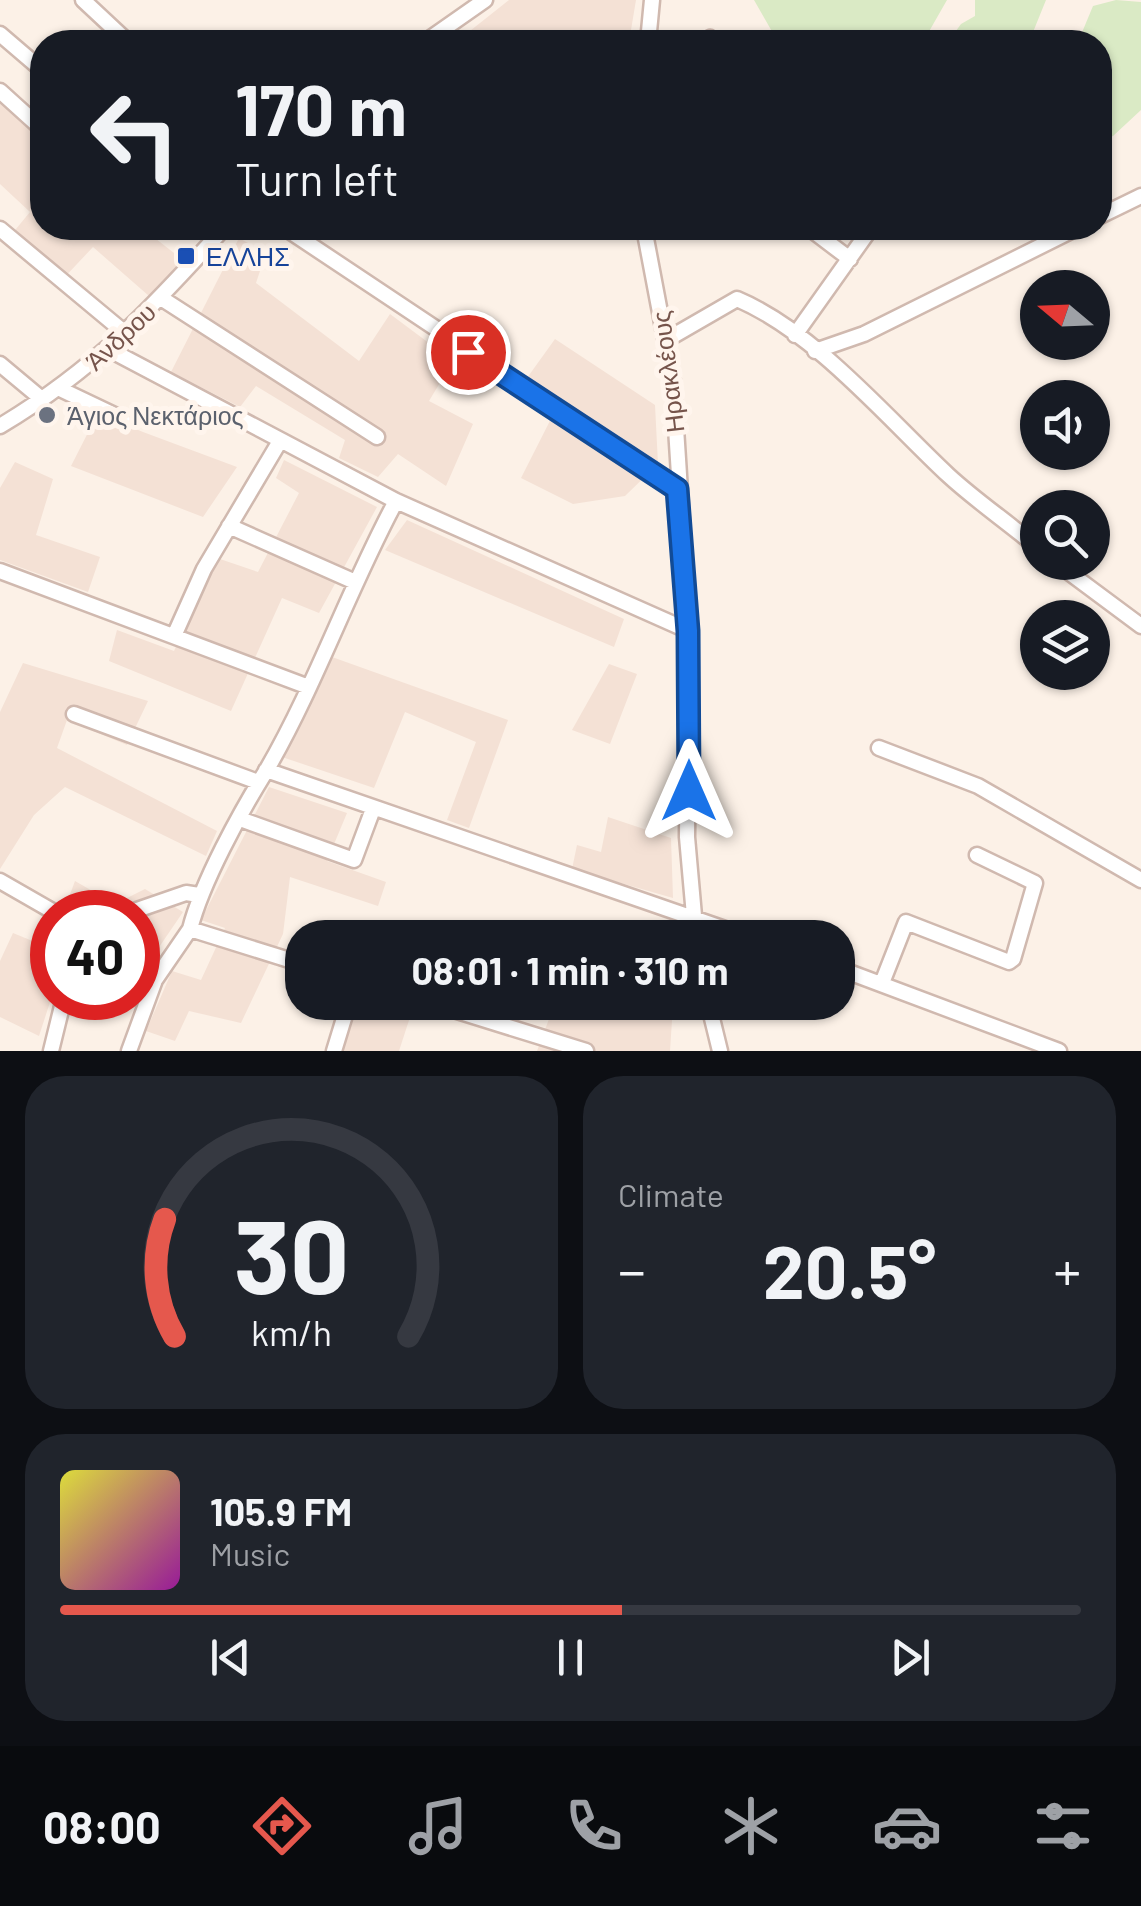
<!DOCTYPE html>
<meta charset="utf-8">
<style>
body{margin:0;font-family:Barlow,sans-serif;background:#20242c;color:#f1f3f6;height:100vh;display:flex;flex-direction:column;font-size:38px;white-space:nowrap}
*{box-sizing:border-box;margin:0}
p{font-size:32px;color:#9ea1a6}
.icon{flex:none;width:55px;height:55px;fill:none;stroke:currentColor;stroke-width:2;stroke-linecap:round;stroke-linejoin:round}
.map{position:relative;height:1051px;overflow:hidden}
.panel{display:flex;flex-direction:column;gap:25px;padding:25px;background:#0d0f14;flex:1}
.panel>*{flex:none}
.hud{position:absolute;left:30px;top:30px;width:1082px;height:210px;border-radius:40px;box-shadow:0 2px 8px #0004;background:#171b24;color:#f1f3f6;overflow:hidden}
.needle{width:65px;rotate:289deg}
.controls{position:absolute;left:1020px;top:270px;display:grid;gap:20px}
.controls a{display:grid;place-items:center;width:90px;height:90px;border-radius:50%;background:#171b24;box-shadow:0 2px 8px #0004;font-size:50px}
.speed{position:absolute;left:30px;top:890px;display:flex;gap:20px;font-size:50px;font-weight:700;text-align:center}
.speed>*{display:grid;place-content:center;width:130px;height:130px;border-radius:50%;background:#171b24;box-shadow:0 2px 8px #0004;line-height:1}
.speed .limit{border:15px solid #d22;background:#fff;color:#111}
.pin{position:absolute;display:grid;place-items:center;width:85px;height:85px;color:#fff;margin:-42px;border:5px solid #fff;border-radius:50%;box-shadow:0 2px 10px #0007}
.me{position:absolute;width:110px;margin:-55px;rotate:0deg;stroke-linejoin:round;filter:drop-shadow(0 0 8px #0008)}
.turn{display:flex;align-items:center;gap:35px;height:210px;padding:0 40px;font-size:45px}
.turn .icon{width:130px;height:130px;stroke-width:2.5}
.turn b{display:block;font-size:70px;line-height:85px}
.big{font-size:75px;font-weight:700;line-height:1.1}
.panel .card{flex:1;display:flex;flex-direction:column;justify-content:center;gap:15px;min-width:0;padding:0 35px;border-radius:40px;background:#20242c}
.panel .dial{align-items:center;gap:0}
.dial svg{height:260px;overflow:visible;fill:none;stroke:#363941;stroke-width:7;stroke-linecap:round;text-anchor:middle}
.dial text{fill:#f1f3f6;stroke:none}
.song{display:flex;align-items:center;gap:30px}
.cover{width:120px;height:120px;border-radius:15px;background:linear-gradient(135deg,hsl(60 70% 55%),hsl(300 70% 35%))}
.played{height:10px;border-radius:5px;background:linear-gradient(90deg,#e5584d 55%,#363941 55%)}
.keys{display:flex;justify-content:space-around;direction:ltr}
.heat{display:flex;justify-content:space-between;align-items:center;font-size:55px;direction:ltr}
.panel .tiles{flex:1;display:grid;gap:25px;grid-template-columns:1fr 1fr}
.card:last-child{grid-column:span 2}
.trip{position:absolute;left:285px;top:920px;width:570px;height:100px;border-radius:40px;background:#171b24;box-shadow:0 2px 8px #0004;font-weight:700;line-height:100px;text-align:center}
.dock{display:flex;height:160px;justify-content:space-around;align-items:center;background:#090b0e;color:#9ea1a6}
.dock .icon{width:70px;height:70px}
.dock .on{color:#e5584d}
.dock b{font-size:45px;color:#f1f3f6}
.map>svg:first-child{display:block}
.residential{fill:#f4e1d5}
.green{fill:#daeac5}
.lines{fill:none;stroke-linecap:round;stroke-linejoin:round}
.minor-casing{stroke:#d0b9af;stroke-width:19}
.minor{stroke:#fff;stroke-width:14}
.route-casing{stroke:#114b97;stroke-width:25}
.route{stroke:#1a73e8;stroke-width:18}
.transit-dot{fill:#1a4fb4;stroke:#fff5ed;stroke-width:4}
.worship-dot{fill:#6b7280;stroke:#fff5ed;stroke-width:4}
.labels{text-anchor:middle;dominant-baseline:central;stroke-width:10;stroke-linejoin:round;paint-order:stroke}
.transit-label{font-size:25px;fill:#164399;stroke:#fff5ed;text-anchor:start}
.street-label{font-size:25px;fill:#76544b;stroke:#fff5ed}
.worship-label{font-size:25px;fill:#5b616d;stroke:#fff5ed;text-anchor:start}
</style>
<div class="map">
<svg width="1141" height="1051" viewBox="0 0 1141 1051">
<rect width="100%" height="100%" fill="#fcf1e7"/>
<path class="residential" d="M509,0H636L629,42H456Z
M0,103L42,140V228H142L183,260L149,296L93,247L61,281L11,235L30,212L0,184Z
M239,238L266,253L256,283L359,361L390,314L453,361L429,401L473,424L446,486L398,454L378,477L339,458L345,440L256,386L240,407L171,372Z
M555,339L655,405L658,464L625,496L573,504L521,478L560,401L527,378Z
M98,413L143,432L237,467L203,517L71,466Z
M284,460L377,507L319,613L282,598L231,711L109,661L117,630L174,651L217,558L258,572L299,493L276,478Z
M15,462L53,479L36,535L100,557L88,592L0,560V488Z
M407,520L624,619L614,647L385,550Z
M332,657L508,720L469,828L447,820L476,742L405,712L374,788L282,757Z
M23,663L148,701L127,745L67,720L57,748L217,831L206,856L65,787L34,815L0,869V712Z
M609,664L637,674L610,744L572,730Z
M269,787L347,813L327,861L386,882L378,906L290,877L283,934L241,1023L189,1011L175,1041L146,1031L172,971L201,980L225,928L201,920Z
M608,817L671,838L673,898L572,869L577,845L601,852Z
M75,881L115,904L145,889L183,912L151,959L138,950V912H77L66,905Z
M13,933L52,949V996L39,1036L0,1017V961Z
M360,1002L412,1011L399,1051H342Z
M665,1002L673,1005L670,1051H537L555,1003Z"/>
<path class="green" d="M754,0H947L923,42H778Z
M975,0H1046L1029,42H948L961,24L975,16Z
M1116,0L1141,2V110L1113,136L1100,141V42H1078L1093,6Z"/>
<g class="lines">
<g class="minor-casing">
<path id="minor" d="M83,0L128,42
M0,34L42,70
M425,42L485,0
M648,42L652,0
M702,42L710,38L715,42
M0,91L42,129
M1100,216L1141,196
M285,228L677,489
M644,228L673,381L689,631L687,837L696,938
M809,228L850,259
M0,229L125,333
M161,298L377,437
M795,335L871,228
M666,340L737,299C815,332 886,417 948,475C976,501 1009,523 1038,548
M110,350L396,501L689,631
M815,351L864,334L1077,228
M0,364L43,400
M60,389L123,419
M0,426C94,370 152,308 224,228
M229,526L353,581
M1055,562L1141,626
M0,571L306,686
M174,636L204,569L280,441
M74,714L258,782
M879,748L978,786L1141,880
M266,770L751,938
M240,819L354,860L373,809
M0,881L54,912
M131,912L186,893L199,895
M302,964L190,929C202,882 240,813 266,771C316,685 349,588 396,501
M838,968L1059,1051
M882,983L906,922L1009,962L1013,959L1035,883L977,855
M428,1002L586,1051
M708,1002L720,1051
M51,1051L64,998
M129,1051L155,980L190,929
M334,1051L349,1002"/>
</g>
<use href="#minor" class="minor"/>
</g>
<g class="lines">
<g class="route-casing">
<path id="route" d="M468,352L677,489L688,631L689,791"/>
</g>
<use href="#route" class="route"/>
</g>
<rect class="transit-dot" x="176" y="246" width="20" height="20" rx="5"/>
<circle class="worship-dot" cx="47" cy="415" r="10"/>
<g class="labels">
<g class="transit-label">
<text x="206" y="256">ΕΛΛΗΣ</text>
</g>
<g class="street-label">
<text transform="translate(120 336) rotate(-43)">Άνδρου</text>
<text transform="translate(667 372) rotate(-97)">Ηρακλέους</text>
</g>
<g class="worship-label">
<text x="67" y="415">Άγιος Νεκτάριος</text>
</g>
</g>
</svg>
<div class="controls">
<a><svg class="needle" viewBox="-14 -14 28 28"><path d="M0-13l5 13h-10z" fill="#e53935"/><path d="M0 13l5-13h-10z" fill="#9ea1a6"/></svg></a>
<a><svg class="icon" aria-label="sound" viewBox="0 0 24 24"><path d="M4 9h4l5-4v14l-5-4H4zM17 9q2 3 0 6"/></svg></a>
<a><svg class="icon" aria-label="search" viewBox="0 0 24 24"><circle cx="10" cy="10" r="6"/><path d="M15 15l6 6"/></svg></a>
<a><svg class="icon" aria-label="layers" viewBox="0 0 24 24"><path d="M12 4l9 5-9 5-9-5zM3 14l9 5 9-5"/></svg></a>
</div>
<div class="speed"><div class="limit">40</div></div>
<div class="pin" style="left:468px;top:352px;background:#d93025"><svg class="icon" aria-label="arrive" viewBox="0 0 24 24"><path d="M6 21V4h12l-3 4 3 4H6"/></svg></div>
<svg class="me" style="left:689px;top:791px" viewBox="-20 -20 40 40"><path d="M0-17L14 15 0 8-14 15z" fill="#1a73e8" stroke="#fff" stroke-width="4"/></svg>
<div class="trip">08:01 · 1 min · 310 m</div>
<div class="hud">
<div class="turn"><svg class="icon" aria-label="left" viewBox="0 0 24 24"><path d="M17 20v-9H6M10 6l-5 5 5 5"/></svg><div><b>170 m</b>Turn left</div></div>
</div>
</div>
<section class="panel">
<div class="tiles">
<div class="card dial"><svg viewBox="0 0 100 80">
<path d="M14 69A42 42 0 1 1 86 69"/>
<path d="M14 69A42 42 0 0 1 11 33" stroke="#e5584d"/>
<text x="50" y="56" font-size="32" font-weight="700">30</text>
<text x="50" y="72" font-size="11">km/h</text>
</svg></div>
<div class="card"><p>Climate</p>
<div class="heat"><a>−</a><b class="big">20.5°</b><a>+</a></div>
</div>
<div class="card">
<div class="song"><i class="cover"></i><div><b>105.9 FM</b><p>Music</p></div></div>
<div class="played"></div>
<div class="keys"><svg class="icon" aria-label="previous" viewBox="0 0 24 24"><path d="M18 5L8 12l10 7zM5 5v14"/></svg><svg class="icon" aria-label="pause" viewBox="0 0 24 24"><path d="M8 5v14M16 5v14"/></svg><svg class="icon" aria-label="next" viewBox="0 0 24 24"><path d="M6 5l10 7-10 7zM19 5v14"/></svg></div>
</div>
</div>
</section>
<nav class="dock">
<b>08:00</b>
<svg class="icon on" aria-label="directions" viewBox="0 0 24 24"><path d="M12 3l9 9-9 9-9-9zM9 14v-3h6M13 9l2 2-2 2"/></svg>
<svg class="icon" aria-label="music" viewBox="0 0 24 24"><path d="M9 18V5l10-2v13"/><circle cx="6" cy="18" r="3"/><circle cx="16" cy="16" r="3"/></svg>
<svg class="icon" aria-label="phone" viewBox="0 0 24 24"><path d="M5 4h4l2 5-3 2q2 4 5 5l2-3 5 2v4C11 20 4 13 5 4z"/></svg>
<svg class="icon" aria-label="climate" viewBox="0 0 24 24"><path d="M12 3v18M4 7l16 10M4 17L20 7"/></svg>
<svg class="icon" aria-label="car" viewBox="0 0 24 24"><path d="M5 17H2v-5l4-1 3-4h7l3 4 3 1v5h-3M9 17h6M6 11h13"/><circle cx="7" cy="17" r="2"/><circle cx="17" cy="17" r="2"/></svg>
<svg class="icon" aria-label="filters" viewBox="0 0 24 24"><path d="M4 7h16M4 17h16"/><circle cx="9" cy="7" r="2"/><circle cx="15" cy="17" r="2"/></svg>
</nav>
